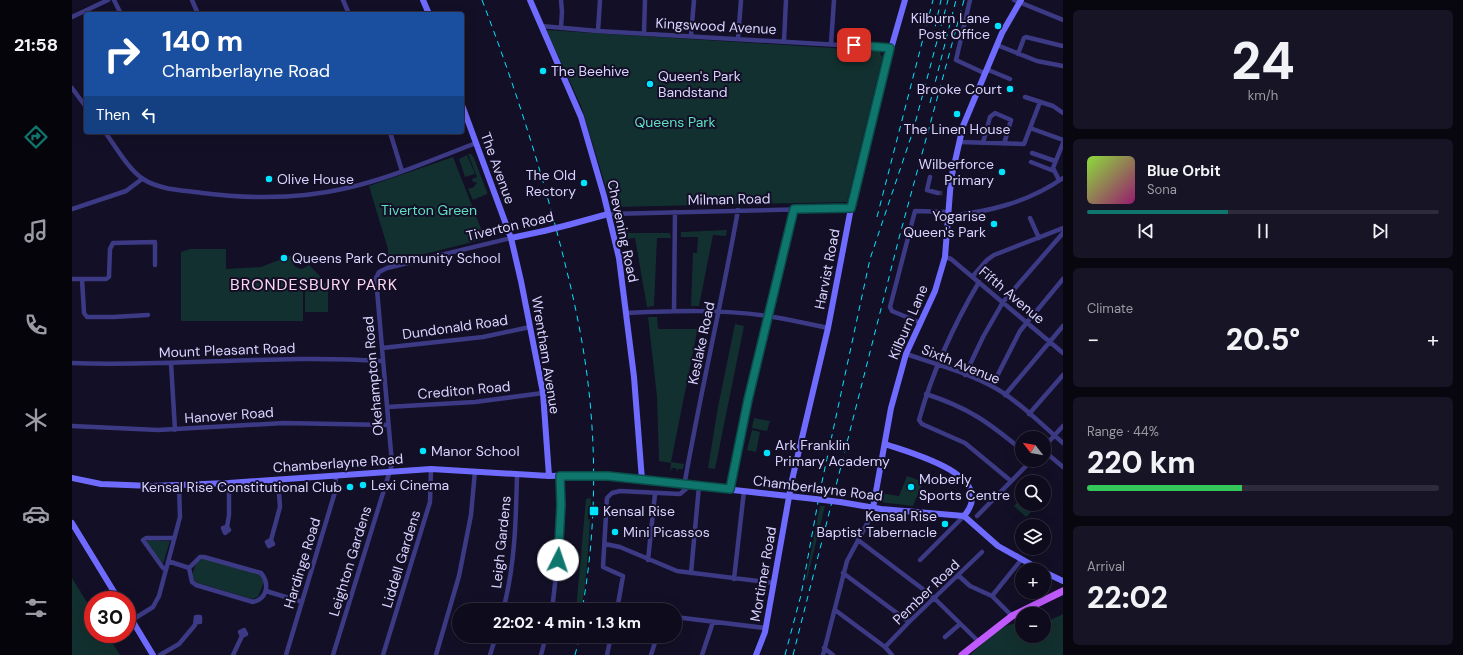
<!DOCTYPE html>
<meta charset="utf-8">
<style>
body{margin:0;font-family:"DM Sans",sans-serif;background:#171425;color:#f1f3f6;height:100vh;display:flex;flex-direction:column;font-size:15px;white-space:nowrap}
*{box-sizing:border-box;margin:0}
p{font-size:13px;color:#9b9ba3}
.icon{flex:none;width:22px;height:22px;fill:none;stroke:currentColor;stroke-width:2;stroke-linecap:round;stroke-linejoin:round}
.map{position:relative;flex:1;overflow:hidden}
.details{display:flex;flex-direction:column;gap:10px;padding:10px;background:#08060f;width:400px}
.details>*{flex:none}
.banner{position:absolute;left:12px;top:12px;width:380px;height:122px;border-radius:4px;box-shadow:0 4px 16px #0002,0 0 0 1px #2e2b3b;background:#1a4fa0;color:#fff;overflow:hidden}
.needle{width:26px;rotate:301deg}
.tools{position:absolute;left:943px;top:431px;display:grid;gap:8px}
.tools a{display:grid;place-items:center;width:36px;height:36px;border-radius:50%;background:#0e0b1c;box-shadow:0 4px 16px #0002,0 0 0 1px #2e2b3b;font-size:20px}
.speed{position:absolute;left:12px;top:591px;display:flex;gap:8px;font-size:20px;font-weight:700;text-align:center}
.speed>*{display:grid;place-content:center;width:52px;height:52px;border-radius:50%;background:#0e0b1c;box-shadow:0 4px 16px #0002,0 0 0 1px #2e2b3b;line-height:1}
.speed .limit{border:6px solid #d22;background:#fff;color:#111}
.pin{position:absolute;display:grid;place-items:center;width:34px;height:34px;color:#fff;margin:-17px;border-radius:8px;box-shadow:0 2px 6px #0006}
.me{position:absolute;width:44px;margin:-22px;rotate:4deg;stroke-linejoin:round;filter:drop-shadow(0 0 3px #0008)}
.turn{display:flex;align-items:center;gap:14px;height:84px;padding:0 12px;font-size:18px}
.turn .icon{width:52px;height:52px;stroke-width:2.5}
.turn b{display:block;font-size:28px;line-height:34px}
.then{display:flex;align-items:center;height:38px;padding:0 12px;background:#0003;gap:8px;font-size:15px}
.big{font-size:30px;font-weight:800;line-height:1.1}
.details .card{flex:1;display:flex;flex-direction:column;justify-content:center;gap:6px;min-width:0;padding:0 14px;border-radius:6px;background:#171425}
.details .dial{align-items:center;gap:0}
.dial b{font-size:52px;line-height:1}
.song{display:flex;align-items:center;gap:12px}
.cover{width:48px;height:48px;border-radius:6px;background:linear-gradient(135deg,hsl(90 70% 55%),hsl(320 70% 35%))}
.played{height:4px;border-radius:2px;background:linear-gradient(90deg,#0f766e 40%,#2e2b3b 40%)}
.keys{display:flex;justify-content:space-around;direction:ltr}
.heat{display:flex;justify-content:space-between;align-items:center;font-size:22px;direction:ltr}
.charge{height:6px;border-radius:3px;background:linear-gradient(90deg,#34c759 44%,#2e2b3b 0)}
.trip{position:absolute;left:380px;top:603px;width:230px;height:40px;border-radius:20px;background:#0e0b1c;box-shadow:0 4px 16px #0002,0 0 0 1px #2e2b3b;font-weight:800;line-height:40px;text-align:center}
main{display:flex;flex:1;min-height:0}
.tab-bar{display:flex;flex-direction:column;width:72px;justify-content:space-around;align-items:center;background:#06040b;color:#9b9ba3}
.tab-bar .icon{width:28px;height:28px}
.tab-bar .active{color:#0f766e}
.tab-bar b{font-size:18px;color:#f1f3f6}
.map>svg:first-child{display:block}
.green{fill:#12302f}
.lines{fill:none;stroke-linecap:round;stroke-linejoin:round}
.street-tunnel{stroke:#312d47;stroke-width:4.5;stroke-dasharray:4.5 2;stroke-linecap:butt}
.street{stroke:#3d3a85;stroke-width:4.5}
.secondary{stroke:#6f6bff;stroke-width:6}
.primary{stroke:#c25bff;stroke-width:7}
.rail{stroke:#00e5ff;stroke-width:1;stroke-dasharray:6 5;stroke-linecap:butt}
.secondary-bridge{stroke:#6f6bff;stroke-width:6}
.route-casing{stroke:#0a4d48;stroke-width:10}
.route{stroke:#0f766e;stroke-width:7}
.poi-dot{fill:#00e5ff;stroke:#130f26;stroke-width:1.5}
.labels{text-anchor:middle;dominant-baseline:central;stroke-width:4;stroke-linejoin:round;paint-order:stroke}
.poi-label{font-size:14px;fill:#d9d4ff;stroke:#130f26;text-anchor:start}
.street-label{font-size:14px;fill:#d9d4ff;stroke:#130f26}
.park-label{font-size:14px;fill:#5fe0c0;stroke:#130f26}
.quarter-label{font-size:16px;letter-spacing:1px;fill:#ffd6f0;stroke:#130f26}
</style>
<main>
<nav class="tab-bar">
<b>21:58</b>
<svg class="icon active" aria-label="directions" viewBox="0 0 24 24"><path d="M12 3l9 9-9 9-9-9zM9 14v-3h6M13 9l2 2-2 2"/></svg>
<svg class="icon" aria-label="music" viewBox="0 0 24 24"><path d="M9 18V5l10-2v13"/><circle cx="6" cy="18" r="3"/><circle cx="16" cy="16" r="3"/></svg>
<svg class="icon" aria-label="phone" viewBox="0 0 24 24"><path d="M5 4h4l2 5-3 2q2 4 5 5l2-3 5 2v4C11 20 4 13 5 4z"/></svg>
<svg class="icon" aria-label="climate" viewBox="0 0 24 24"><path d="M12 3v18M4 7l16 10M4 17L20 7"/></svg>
<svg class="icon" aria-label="car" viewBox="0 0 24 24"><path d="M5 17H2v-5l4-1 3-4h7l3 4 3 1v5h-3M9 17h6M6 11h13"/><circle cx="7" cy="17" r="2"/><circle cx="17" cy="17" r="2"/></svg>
<svg class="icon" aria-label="filters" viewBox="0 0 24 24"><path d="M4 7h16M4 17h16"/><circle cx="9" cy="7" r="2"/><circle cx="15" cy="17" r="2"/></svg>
</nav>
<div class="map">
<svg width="991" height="655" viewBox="0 0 991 655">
<rect width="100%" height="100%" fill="#130f26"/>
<path class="green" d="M474,30L808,51L809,56L811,55L775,202L540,207L509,106Z
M396,154H399L402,158L415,192V194L401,200L396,189L402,187L405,182H401L400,179L405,177Z
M395,155L403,174L393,177L387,159Z
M381,157L413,239L316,263V249L297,186Z
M655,230L654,236L641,235L627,306H619L621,253H625L626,237H609V232Z
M546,233H598L599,238H585L582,306L575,307L563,238L547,240Z
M118,249H154V269L189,267L220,255C219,263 222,268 230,269L237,265L248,276V282H231V321H109V252Z
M256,283V312H233V284Z
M576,317H585L586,329H637L636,334L625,332L599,462L612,464L611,469H606L605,472L604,468H600L598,472L599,463L587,461L585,397Z
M663,324L672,326L643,469L636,468L646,407Z
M682,418L698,421L695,431L680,428Z
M680,430L688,432L684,452L675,450Z
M835,476L851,482L841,506L807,502L808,493L827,496Z
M519,498L518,514H516V519L518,520C516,551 515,579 509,610H504L514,499Z
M950,498V504H967L954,517L942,506Z
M748,506H753L735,579L734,578Z
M76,540L98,541L91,564L74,542Z
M131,558L188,575L192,582L186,597L180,599L123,582L120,575L124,563Z
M0,578L21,612V634H45L38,639L48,655H0Z
M991,614V655H898C907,647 931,622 943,624L946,628L950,626V636H972V623Z"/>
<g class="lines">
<path class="street-tunnel" d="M866,193H872"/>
<path class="street" d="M42,0L49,14
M120,0L126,14
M271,0L277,14
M489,0L490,12L489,27
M898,0L884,60L912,73
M942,0L991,20
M0,17L36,0
M469,26L526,31L819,48
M526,31L528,0
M572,33L573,0
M619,36L622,0
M666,39L669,0
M712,41L714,0
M759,44L762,0
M925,45L965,61L991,66
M946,54L952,38L954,37L991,46
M914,69L938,79
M0,88L14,107
M953,97L981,106L991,113
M958,128L991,140
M33,132C43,146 57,170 71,179C88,190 110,190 130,193C177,199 228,199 275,188C319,178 362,159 404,143
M318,132L330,171
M887,142L952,144L968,102
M911,143L918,117L923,113L939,120L932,144
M960,153L983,161
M959,162L982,171
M858,177L855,190L866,193
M987,180L981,168L991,143
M0,209L54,191L70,179
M536,214L779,208
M875,216C918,212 956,202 991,178
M958,218L967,238
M873,257L879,259L991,353
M901,276L915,260L922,255L991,228
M0,279H34L37,277L38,249L41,243L83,242V265
M10,279L12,313L15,317H41L76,315
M907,282C881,326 861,370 847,420L850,424L893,443L939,481
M602,311L603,212
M554,313C601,311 649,309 695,316C716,319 736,324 756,328
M849,323L820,311L818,307L843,211L876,212
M310,348L411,337L458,327
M834,354C864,364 897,373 925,389C949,403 970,425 991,443
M0,363C104,367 207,354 310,361
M99,363L103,430
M893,375L911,337L931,302L991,233
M920,386L948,331L991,279
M854,394C897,408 916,422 950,450
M933,395L991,326
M315,407L403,402L471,393
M957,414L991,375
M0,426L86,430L212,423L316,425
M972,447L991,426
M972,451L991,467
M613,481C629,390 650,301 666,210
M658,489L676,400L722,209
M905,516L960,460
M155,527L151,528L153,533L157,530L155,527L157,515V483
M199,540L195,542L197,546L201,544L199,540L208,507L206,479
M786,540L860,596L906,641
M533,544L548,547L605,571L702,583
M128,557H132L189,573C198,584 195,599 181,602L124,585L120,582L117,568Z
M576,560L583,494
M848,560L892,516
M96,561L117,568
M94,569L91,568L71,540L74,538H102
M619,573L627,486
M771,573L837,622
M887,576L898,586L920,596L940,616
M662,579L672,491
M194,591L230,602
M920,596L949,560
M431,610C443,566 444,520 445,475
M480,610L487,549L488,476
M545,610L551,576L531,567L535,498L540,493L548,491L608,494L615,488V485
M763,610L813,647L820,655
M603,617L693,628
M60,620L81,607L87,596L108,517L107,486
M873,637L888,624
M813,647L837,622L910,552
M752,648L761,655
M88,655L107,644L123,625L124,617H128V622H124
M161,655L170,636L174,634L172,630L168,632L170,636
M214,655L263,492L264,477
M261,655L320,464L304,278L307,272L315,268L439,238
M311,655L358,502L359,469
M364,655L387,576L399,515L403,471
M418,655L424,636
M469,655L474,636
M535,655L539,636
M579,655L585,636
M630,655L641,622
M751,655L775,561L797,520"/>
<path class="secondary" d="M351,0L357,14
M458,0L509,117L532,196L547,258L562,377L570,480
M390,105L439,238L449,281L471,393L477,476
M496,225L536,214
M439,238L472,231
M813,444C838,453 927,475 892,516
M526,475L743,499
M0,478L29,484L80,486L157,483L359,469L477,476L516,475
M768,502L809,509L892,516L926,546L969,570
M801,508L819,408L834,354L863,291L873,257L879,179L891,126L930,33L949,0
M0,523L47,600
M972,572L991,581
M55,612L81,655
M684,655L693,632L720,480L756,328L779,208L808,87L833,0"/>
<path class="primary" d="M890,655L940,616L991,591"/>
<path class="rail" d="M410,0C440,78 465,156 486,236C498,282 509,328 515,375C525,452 524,533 510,610
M861,37L869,0
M858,103L884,0
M805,217L861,0
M503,655L508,636
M713,655L729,595L748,491L798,259L841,131L876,0
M721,655L827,238L892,0"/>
<path class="secondary-bridge" d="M472,231L496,225
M516,475H526
M743,499L768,502"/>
</g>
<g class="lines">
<g class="route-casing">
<path id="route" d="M486,560L489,505L488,476H536L658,489L676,400L722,209L779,208L818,48L782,45"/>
</g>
<use href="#route" class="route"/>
</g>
<g class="poi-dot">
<circle cx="926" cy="26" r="4"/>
<circle cx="471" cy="71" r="4"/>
<circle cx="578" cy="84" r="4"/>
<circle cx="938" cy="89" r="4"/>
<circle cx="885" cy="114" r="4"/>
<circle cx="930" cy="172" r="4"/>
<circle cx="197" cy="179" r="4"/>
<circle cx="512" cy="183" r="4"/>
<circle cx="922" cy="224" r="4"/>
<circle cx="212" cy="258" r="4"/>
<circle cx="351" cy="451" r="4"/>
<circle cx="695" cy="453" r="4"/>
<circle cx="291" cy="485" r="4"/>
<circle cx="278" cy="487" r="4"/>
<circle cx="839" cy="487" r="4"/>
<rect x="517" y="506" width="10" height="10" rx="2"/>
<circle cx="873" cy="524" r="4"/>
<circle cx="543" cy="532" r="4"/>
</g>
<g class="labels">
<g class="poi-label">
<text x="918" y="18" text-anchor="end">Kilburn Lane<tspan x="918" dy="16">Post Office</tspan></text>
<text x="479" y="71">The Beehive</text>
<text x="586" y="76">Queen's Park<tspan x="586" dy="16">Bandstand</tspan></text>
<text x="930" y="89" text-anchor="end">Brooke Court</text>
<text x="885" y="129" text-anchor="middle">The Linen House</text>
<text x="922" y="164" text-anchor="end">Wilberforce<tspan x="922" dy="16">Primary</tspan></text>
<text x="504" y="175" text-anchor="end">The Old<tspan x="504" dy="16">Rectory</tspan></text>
<text x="205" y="179">Olive House</text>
<text x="914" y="216" text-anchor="end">Yogarise<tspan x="914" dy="16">Queen's Park</tspan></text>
<text x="220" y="258">Queens Park Community School</text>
<text x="703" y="445">Ark Franklin<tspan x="703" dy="16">Primary Academy</tspan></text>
<text x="359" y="451">Manor School</text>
<text x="847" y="479">Moberly<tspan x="847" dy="16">Sports Centre</tspan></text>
<text x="299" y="485">Lexi Cinema</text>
<text x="270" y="487" text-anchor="end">Kensal Rise Constitutional Club</text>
<text x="531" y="511">Kensal Rise</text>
<text x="865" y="516" text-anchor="end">Kensal Rise<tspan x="865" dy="16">Baptist Tabernacle</tspan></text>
<text x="551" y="532">Mini Picassos</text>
</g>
<g class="street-label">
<text transform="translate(644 26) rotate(3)">Kingswood Avenue</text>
<text transform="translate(426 168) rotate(70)">The Avenue</text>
<text transform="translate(657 199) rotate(-1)">Milman Road</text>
<text transform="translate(438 226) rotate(-13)">Tiverton Road</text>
<text transform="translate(551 231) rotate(78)">Chevening Road</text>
<text transform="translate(755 269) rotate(-79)">Harvist Road</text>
<text transform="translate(940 295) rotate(40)">Fifth Avenue</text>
<text transform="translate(836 322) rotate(-67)">Kilburn Lane</text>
<text transform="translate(383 327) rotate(-8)">Dundonald Road</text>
<text transform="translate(629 343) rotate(-78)">Keslake Road</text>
<text transform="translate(155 350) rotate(-2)">Mount Pleasant Road</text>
<text transform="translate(474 355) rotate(81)">Wrentham Avenue</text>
<text transform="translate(889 364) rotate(22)">Sixth Avenue</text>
<text transform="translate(301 376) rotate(-95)">Okehampton Road</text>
<text transform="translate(392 390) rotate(-5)">Crediton Road</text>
<text transform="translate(157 415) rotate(-4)">Hanover Road</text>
<text transform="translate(266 463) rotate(-4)">Chamberlayne Road</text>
<text transform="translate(746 488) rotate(7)">Chamberlayne Road</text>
<text transform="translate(429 542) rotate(-84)">Leigh Gardens</text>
<text transform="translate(329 559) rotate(-73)">Liddell Gardens</text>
<text transform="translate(278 561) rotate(-73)">Leighton Gardens</text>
<text transform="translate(230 563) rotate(-73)">Hardinge Road</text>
<text transform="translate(691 574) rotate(-80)">Mortimer Road</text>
<text transform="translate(854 592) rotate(-44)">Pember Road</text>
</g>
<g class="park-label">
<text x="603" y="122">Queens Park</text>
<text x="357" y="210">Tiverton Green</text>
</g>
<g class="quarter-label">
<text x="242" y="284">BRONDESBURY PARK</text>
</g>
</g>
</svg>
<div class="tools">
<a><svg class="needle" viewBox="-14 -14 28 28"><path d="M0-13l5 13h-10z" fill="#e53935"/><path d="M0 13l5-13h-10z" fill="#9b9ba3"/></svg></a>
<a><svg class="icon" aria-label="search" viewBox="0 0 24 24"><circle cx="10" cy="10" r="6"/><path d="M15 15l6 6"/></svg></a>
<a><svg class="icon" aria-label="layers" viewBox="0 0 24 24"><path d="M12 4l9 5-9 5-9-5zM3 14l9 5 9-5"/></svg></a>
<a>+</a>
<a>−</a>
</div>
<div class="speed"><div class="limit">30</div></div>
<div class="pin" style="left:782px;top:45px;background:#d93025"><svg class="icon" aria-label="arrive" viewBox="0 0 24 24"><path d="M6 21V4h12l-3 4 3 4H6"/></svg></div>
<svg class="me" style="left:486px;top:560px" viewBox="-20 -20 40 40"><circle r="19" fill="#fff"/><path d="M0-13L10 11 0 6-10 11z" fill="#0f766e"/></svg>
<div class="trip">22:02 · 4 min · 1.3 km</div>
<div class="banner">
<div class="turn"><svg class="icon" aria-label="right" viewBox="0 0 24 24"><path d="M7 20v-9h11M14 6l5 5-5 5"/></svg><div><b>140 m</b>Chamberlayne Road</div></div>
<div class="then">Then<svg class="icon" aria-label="left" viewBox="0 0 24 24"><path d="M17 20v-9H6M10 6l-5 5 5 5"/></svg></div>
</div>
</div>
<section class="details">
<div class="card dial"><b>24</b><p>km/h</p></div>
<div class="card">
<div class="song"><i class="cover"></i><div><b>Blue Orbit</b><p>Sona</p></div></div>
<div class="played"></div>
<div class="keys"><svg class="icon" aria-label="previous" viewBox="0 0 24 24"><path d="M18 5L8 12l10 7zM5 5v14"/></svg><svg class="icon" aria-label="pause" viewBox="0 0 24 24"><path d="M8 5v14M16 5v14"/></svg><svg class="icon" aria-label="next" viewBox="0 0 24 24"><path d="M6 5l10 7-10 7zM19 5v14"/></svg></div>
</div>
<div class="card"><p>Climate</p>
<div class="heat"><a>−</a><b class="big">20.5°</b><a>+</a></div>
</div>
<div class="card"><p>Range · 44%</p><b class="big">220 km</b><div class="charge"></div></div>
<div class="card"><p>Arrival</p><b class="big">22:02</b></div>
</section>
</main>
